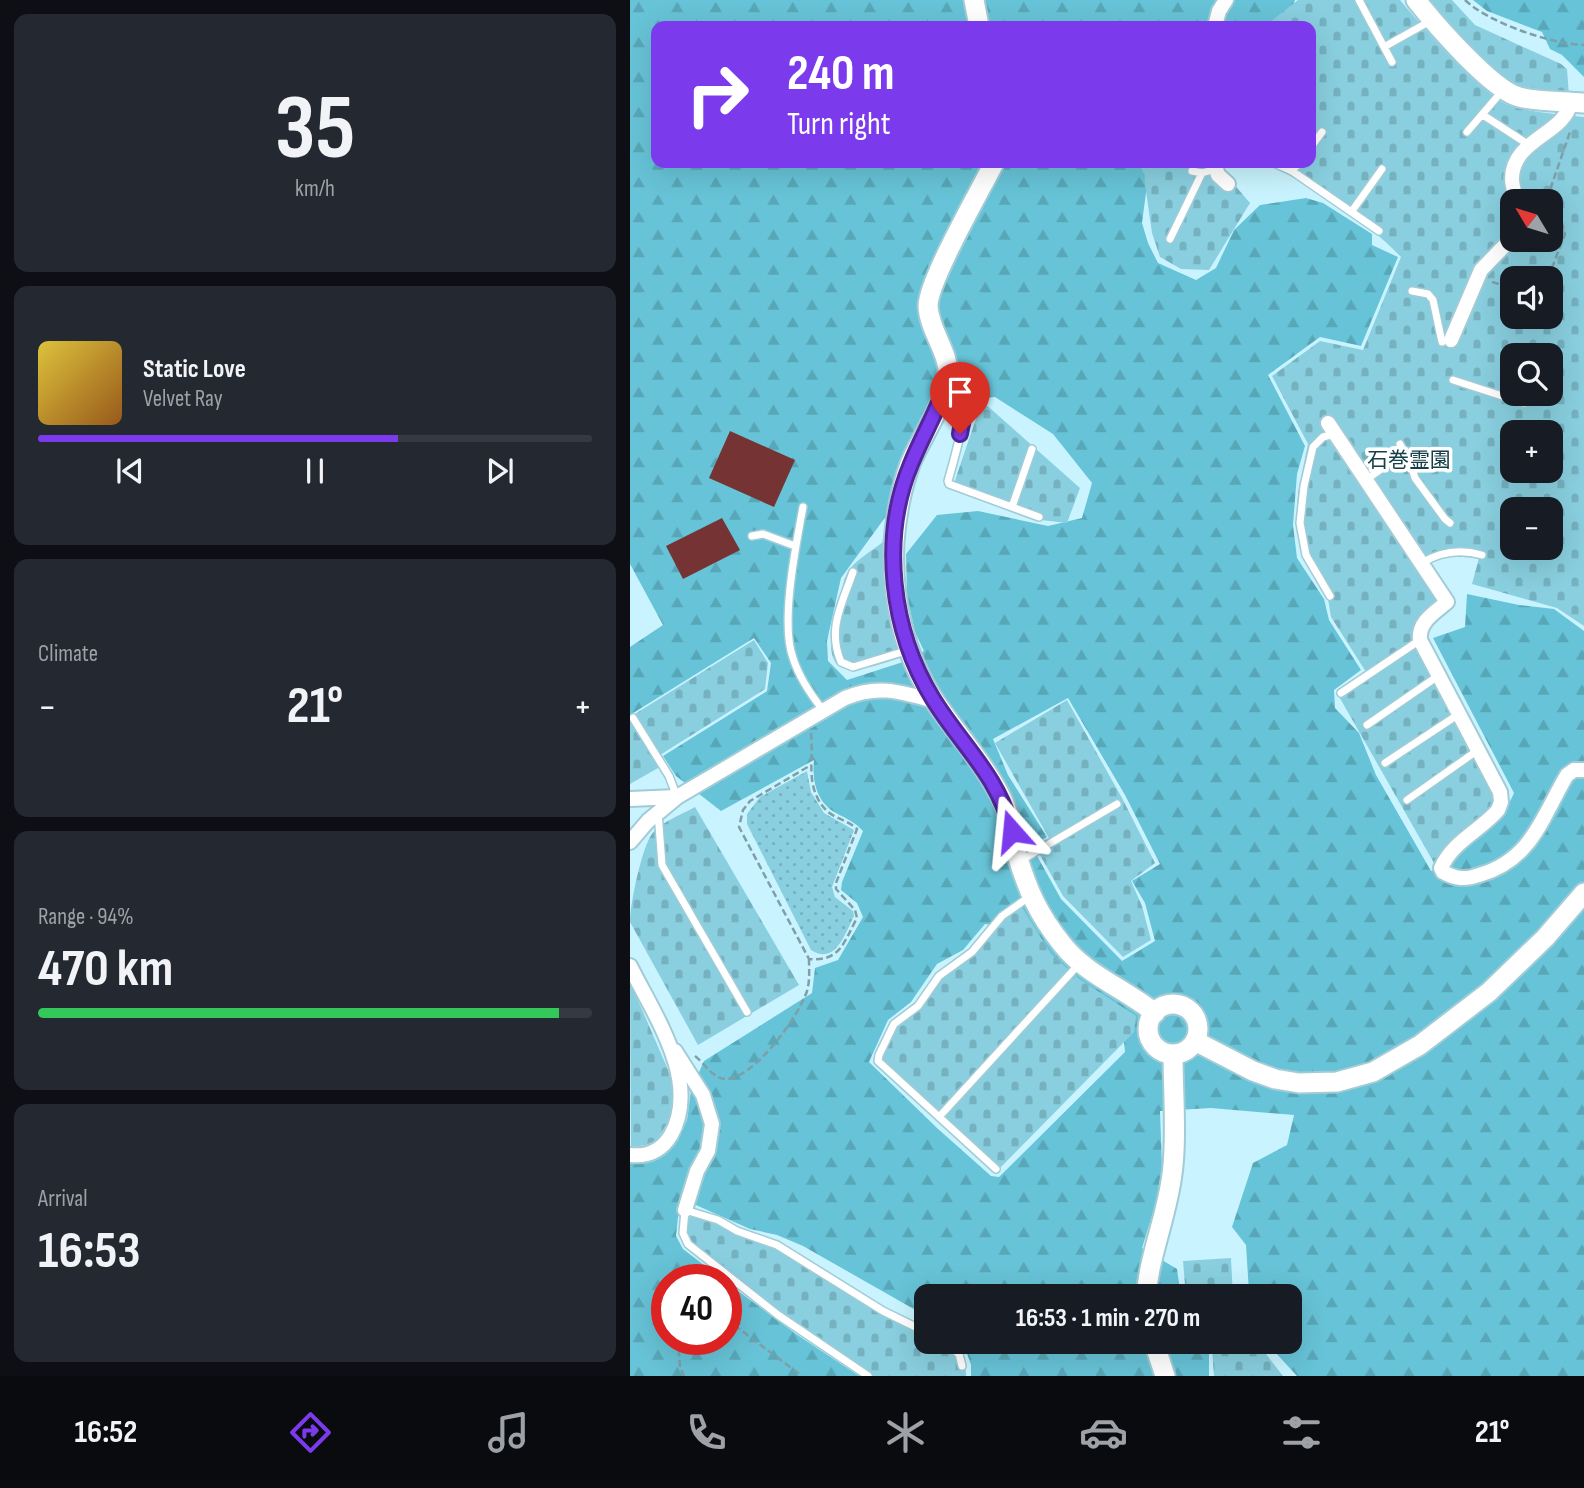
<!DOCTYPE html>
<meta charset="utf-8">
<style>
body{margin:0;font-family:"Sofia Sans Condensed","Noto Sans JP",sans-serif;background:#242831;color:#f1f3f6;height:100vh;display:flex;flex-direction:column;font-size:26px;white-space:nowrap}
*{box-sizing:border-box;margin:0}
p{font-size:23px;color:#9ea1a6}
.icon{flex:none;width:38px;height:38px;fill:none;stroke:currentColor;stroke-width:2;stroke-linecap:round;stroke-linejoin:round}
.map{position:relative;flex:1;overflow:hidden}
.sheet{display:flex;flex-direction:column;gap:14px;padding:14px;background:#0d0f14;width:630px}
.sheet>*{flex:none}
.banner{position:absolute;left:21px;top:21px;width:665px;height:147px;border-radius:14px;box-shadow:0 7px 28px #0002;background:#7c3aed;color:#fff;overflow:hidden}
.needle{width:46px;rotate:308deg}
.tools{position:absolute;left:870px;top:189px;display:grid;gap:14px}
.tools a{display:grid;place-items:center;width:63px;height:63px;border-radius:14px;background:#171b24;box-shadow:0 7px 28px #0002;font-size:35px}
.speed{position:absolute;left:21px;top:1264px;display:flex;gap:14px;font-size:35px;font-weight:700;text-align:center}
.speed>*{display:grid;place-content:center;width:91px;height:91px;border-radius:50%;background:#171b24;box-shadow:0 7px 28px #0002;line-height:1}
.speed .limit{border:10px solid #d22;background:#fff;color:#111}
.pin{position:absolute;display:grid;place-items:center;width:60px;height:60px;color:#fff;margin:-72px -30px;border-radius:50% 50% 50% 0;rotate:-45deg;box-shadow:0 0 7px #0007}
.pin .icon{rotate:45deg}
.me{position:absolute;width:77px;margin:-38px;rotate:342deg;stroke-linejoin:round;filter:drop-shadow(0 0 5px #0008)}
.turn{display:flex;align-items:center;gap:24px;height:147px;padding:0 21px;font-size:32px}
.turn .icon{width:91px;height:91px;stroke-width:2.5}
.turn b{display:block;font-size:49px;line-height:60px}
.big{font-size:52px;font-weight:700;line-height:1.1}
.sheet .tile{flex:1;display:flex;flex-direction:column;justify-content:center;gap:10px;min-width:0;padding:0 24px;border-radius:14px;background:#242831}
.sheet .dial{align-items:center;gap:0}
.dial b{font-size:91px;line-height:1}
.song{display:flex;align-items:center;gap:21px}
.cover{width:84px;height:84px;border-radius:10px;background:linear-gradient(135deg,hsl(50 70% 55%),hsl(30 70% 35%))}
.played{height:7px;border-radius:4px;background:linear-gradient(90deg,#7c3aed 65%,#363941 65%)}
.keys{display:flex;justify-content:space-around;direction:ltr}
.heat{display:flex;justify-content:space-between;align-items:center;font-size:38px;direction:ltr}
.charge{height:10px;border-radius:5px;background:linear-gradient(90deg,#34c759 94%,#363941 0)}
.trip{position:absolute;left:284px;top:1284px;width:388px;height:70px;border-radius:14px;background:#171b24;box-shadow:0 7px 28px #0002;font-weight:700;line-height:70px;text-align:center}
.tabs{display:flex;height:112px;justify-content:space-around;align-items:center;background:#090b0e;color:#9ea1a6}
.tabs .icon{width:49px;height:49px}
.tabs .on{color:#7c3aed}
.tabs b{font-size:32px;color:#f1f3f6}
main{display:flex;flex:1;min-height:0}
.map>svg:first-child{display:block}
.grass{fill:url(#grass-dots)}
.forest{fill:url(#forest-firs);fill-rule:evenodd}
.cemetery{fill:url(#cemetery-stones);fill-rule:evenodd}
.building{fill:#753433}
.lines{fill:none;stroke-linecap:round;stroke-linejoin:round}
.lane-casing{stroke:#a1cbd5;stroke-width:10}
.street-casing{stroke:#a1cbd5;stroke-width:18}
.secondary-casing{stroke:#a1cbd5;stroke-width:23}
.path{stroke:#7e9fa7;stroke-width:2.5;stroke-dasharray:7 3.5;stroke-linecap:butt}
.lane{stroke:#fff;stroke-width:7}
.street{stroke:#fff;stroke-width:14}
.secondary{stroke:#fff;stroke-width:19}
.route-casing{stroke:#51269a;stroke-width:18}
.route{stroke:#7c3aed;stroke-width:12}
.labels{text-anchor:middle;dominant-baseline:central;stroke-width:7;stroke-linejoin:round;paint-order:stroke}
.park-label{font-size:21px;fill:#154049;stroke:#fff}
</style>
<main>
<section class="sheet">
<div class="tile dial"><b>35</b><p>km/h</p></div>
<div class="tile">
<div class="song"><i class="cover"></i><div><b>Static Love</b><p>Velvet Ray</p></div></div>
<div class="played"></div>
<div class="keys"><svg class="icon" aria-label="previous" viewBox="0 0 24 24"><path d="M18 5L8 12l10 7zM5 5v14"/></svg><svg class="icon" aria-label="pause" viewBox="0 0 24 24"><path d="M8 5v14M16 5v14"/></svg><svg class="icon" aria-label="next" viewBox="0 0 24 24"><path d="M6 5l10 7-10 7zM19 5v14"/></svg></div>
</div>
<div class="tile"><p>Climate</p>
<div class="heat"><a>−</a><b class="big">21°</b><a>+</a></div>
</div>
<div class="tile"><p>Range · 94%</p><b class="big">470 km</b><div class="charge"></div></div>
<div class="tile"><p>Arrival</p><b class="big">16:53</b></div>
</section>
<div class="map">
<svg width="954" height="1376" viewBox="0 0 954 1376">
<defs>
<pattern id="grass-dots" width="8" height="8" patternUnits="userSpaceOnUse" patternTransform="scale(1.75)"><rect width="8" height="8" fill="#89cfdf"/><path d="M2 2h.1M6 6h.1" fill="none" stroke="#75b1bf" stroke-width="1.8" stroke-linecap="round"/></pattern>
<pattern id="forest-firs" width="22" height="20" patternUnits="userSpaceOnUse" patternTransform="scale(1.75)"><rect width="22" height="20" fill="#67c3d7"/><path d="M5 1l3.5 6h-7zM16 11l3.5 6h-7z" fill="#58a7b8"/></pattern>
<pattern id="cemetery-stones" width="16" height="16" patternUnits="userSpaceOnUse" patternTransform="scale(1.75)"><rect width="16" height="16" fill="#89cfdf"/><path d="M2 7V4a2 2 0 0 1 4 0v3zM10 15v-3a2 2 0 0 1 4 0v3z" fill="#75b1bf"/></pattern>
</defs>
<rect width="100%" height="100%" fill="#c9f4ff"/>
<path class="grass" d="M177,771L181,792L194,813L224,830L202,887L205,897L223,911L224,916C215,934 205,966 181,950L117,824V814L130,797Z"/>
<path class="forest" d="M0,0H588L577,26H26V163H511L517,185L512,223L518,243L528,263L566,280L586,268L604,230L630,205L676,198L693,203L742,234V245L768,257L731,346L690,337L638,375L675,446L667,474L663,525L667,558L694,599L699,620L731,670L704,690L705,708L729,733L746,775L801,871L827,858L850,831L876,810L884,793L803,638L835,627L837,594L889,605L924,609L954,631V1376H667L636,1342H660V1297H609L619,1292L616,1245L602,1227L623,1163L657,1145L664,1115L581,1108L530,1111L532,1167L526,1203L512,1248L547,1269L551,1297H296V1316L173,1246L147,1235L120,1229L50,1198L46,1236L53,1249L92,1279H37V1339H96V1282L166,1334L229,1376H0V1163L25,1161L45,1145L57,1120L61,1090L74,1061L182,993L185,968L208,960L233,917L227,903L211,890L212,882L233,831C225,822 217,819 206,813C186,802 182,780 184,760L91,811L46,776L33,756L137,691L141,663L124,638L0,715V647L33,625L0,564ZM365,397L423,434L462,483L452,518L418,526L348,511L307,515L276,554L277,596L285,632L294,651L273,662L217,680L198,661L197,641L211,578L286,475L325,400ZM438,698L495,795L530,864L502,881L515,903L525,941L492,961L431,899L401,845L417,837L378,775L363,739ZM355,924L371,926L493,1032L495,1052L369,1177L361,1176L307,1128L239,1062L258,1020L281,1002L307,964L333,950Z
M601,0H665L656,26H591L595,8Z
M843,0H954V77L932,55L920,49L912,32L857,11Z
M333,1342H556L557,1353L579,1354V1376H341V1365Z"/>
<path class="cemetery" d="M668,0H770C789,23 853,96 879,105C902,113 930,114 954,117V626L927,608L842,584L849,558L816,556L797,564L823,603L799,625L794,636L877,801L828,847L804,863L707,693L736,672L701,617L698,599L673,558L667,524L668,493L678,444L642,376L690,341L733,350L771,257C733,218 683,186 634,163H681V26H635ZM882,201H920V240H882ZM882,278H920V317H882ZM882,355H920V394H882ZM882,432H920V471H882ZM882,509H920V548H882Z
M795,0H822L845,25L931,64L937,69L939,95C920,93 897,93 880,85C859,76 813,19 795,0Z
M512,163H577L585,180L595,190L602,182L620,203L579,270L551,269L530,257L522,233Z
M352,401L450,488L437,523L411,520L322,489Z
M253,542L255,580L270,658C218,675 188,681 207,612C211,600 212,580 219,570C227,559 243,550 253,542Z
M124,640L138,663L135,689L30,755L35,764L0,784V717Z
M437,700L492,798L525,863L501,881L512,906L521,940L493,957L433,896L405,846L419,838L365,743Z
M65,807L169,985L68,1045L0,922C0,904 11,853 20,837C28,823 51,815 65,807Z
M388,901L421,954L449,979L506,1016L504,1032L365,1173L245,1062L261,1022L289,1001L305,976L324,959L338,951L365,917L381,903Z
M0,982L36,1065L44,1087L45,1104L38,1122L27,1140L16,1145L1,1147Z
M66,1210L89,1218L117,1232L150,1242L249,1306L268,1317L296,1328V1342C323,1342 336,1344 336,1376H233L79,1265L54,1244L50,1230Z
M601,1258L603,1297H556L553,1261Z
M559,1342L629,1345L653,1376H584L582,1349H559Z"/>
<path class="building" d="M100,431L165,460L144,507L79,478Z
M92,518L110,550L53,579L36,546Z"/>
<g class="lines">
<g class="lane-casing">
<path id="lane" d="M729,0L762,62
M754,47L802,20
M853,115L899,145
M837,132L873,90
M681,147L692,132
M644,163L662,171L749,231
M562,171L572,173L586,169
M662,171L669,163
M722,211L752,169
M540,239L572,173
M782,291L798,294L803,300L812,342
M320,376C323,378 328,379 330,382C344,396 323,463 318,481L319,484L409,517
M823,380L894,403
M770,444L781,465L785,478L815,519L820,523
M736,480L775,452
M173,507C166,545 150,623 163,658C169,677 181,695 193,710
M382,507L402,449
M122,536L133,534L165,546
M792,563C811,551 831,549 852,555
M223,572C212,604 197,629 211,662L223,667L279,650
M700,596L676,555L670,523L674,486L683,447L693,437L704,434
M711,693L790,640
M3,718L39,776L47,797
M737,725L808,676
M755,763L829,714
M777,800L848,750
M28,812L32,865L117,1012
M390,861L487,804
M309,1117L450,963
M366,1169L248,1061L249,1055L264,1024L288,1006L309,976L342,952L372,916L399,897
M315,1342L329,1354L332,1366
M238,1376L148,1315L58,1244L53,1233L55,1210L88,1220L107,1231L147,1245L253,1311L296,1332"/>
</g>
<g class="street-casing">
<path id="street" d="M585,26L589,11L596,0
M584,163L588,175L598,184
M887,201C885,194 882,186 882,179C882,139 934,135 941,102
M821,340L851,270L877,243L882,234
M698,423L817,602C804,613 788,622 790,640L870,792L871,802L868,810C850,831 823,841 811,868L813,872C826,879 835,880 849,875C902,860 912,817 937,775L944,770H954
M0,799L46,797
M0,842L18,821L47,797L215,698C248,684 271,692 304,701
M0,966C24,1015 71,1081 41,1135C32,1150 18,1157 0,1155
M45,1051L73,1095L82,1124L78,1151L67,1171L55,1210"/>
</g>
<g class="secondary-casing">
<path id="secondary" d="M344,0L349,26
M786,0C804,23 862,90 889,97C909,102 933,101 954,103
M364,163C350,191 298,281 298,306C299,331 320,353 318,377C316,402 290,439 280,464C271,489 266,516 264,542C261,597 274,657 306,703C329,736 357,767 374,803C381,819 383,838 387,855C398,891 408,914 432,944C455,974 495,989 525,1013
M518 1029a25 25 0 1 1 50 0a25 25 0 1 1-50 0Z
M565,1041L623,1071L645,1079L669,1083L707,1082L743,1072L790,1045L859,992L915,938L954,893
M516,1297C519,1255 537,1216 542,1174C547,1139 543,1091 543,1054
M524,1342L535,1376"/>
</g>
<path class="path" d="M835,0C859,23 921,44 954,45
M918,278L935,234L929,212L922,196L921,187L940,132
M862,282L882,288
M181,733C184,762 174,789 198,812C207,819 219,821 227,829L206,883V889L225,910L227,918C214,942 210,962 179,959L109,827L113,810L120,801L181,765
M65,1056C73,1062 83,1078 94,1079C123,1081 169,1016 177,991C180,981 179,970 179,959
M96,1319L172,1376
M48,1339L50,1367L54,1376"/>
<use href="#lane" class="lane"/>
<use href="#street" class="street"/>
<use href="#secondary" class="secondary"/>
</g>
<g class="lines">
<g class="route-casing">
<path id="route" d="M330,434C332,421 341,392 330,381C327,378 322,378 319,376C310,407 293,434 281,464C250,538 261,631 303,699C332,746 368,775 382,831"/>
</g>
<use href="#route" class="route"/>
</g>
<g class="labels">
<g class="park-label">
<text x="779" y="460">石巻霊園</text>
</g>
</g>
</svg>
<div class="tools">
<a><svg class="needle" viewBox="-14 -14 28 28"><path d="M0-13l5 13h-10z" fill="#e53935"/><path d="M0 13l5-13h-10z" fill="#9ea1a6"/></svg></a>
<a><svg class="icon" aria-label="sound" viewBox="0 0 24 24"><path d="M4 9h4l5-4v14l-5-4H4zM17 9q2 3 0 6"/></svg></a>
<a><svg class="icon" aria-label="search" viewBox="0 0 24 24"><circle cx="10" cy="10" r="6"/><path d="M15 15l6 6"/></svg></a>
<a>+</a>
<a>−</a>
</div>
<div class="speed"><div class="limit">40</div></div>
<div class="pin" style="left:330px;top:434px;background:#d93025"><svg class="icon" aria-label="arrive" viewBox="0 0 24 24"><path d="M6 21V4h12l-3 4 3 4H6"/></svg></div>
<svg class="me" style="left:382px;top:831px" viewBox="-20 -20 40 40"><path d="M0-17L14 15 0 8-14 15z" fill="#7c3aed" stroke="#fff" stroke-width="4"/></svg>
<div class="trip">16:53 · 1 min · 270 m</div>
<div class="banner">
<div class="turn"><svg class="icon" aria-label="right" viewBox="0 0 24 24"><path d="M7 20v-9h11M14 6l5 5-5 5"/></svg><div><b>240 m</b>Turn right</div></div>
</div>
</div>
</main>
<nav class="tabs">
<b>16:52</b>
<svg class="icon on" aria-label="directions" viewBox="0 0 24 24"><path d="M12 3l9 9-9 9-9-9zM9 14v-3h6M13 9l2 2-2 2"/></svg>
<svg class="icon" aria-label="music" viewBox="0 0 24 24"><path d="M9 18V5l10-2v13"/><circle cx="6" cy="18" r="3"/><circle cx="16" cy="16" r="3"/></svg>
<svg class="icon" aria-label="phone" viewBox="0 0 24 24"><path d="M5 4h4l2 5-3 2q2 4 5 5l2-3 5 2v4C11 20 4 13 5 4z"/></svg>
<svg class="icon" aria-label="climate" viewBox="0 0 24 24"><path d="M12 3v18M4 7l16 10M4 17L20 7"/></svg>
<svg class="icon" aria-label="car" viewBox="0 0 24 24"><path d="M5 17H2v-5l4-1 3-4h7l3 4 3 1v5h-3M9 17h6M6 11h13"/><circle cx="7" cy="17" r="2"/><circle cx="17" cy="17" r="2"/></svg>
<svg class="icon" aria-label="filters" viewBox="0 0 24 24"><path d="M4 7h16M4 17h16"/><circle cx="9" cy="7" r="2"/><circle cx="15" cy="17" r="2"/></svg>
<b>21°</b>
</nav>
